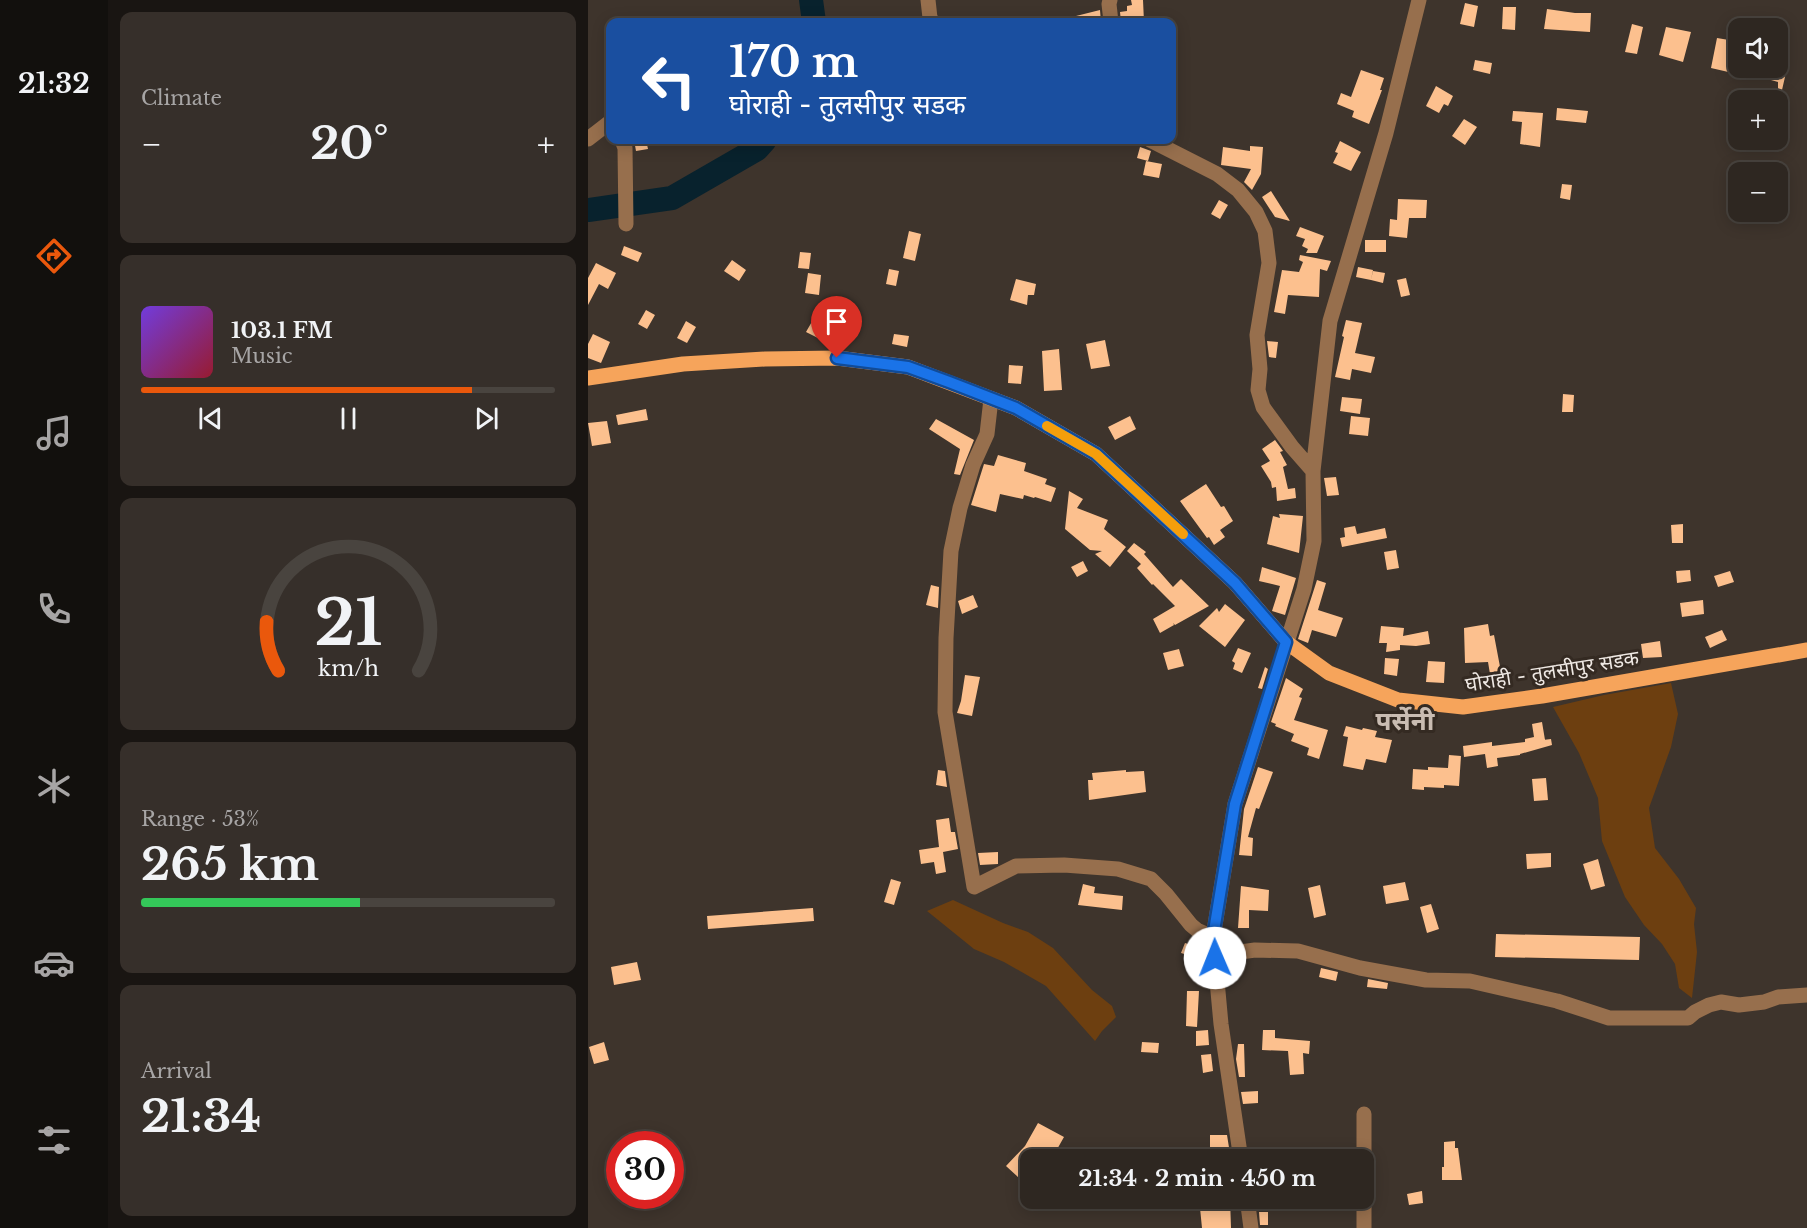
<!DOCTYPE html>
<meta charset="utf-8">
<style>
body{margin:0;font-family:"Libre Baskerville","Noto Sans Devanagari",serif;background:#362f2a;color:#f1f3f6;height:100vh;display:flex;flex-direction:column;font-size:22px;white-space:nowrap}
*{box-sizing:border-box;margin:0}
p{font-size:20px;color:#a7a5a5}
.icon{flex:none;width:33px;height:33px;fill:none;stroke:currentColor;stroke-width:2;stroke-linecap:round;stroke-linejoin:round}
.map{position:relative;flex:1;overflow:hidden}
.sheet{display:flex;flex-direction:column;gap:12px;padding:12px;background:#191512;width:480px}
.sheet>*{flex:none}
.hud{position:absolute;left:18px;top:18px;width:570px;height:126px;border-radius:12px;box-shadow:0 3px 15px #0003,0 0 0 2px #49443f;background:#1a4fa0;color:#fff;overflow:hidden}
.buttons{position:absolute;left:1140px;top:18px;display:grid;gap:12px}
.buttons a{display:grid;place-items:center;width:60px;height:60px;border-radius:12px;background:#2e2721;box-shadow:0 3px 15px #0003,0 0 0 2px #49443f;font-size:30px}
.speed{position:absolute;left:18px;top:1131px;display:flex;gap:12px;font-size:30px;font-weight:700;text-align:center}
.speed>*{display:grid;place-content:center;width:78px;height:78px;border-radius:50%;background:#2e2721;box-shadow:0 3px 15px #0003,0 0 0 2px #49443f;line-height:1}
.speed .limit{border:9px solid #d22;background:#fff;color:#111}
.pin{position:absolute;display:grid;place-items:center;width:51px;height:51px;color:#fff;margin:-62px -26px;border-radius:50% 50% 50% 0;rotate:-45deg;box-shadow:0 0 6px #0007}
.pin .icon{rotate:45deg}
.me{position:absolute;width:66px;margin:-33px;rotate:359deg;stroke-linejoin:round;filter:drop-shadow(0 0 4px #0008)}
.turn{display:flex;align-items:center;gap:21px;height:126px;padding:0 24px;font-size:27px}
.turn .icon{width:78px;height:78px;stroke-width:2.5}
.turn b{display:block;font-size:42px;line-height:51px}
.big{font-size:45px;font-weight:700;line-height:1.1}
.sheet .card{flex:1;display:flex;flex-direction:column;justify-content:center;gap:9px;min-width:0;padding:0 21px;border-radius:12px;background:#362f2a}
.sheet .dial{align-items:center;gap:0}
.dial svg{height:156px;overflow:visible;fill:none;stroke:#49443f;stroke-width:7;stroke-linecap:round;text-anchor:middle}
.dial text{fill:#f1f3f6;stroke:none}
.song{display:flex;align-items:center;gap:18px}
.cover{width:72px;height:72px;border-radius:9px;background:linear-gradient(135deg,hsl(260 70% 55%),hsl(350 70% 35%))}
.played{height:6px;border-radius:3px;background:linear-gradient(90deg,#ea580c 80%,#49443f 80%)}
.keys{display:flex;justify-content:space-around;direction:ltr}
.heat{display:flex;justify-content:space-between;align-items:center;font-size:33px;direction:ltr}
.charge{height:9px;border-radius:4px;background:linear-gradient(90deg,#34c759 53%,#49443f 0)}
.trip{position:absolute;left:432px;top:1149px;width:354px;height:60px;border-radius:12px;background:#2e2721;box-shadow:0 3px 15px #0003,0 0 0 2px #49443f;font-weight:700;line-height:60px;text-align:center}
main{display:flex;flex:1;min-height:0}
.tab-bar{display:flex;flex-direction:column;width:108px;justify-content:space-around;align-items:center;background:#12100d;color:#a7a5a5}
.tab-bar .icon{width:42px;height:42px}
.tab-bar .selected{color:#ea580c}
.tab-bar b{font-size:27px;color:#f1f3f6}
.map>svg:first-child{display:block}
.green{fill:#6d3f10}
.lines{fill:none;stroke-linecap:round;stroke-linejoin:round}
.river{stroke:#08222d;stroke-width:24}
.building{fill:#fcc08e}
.minor{stroke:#976f4d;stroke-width:15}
.major{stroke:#f6a45b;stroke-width:15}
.route-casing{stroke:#114b97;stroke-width:15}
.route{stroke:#1a73e8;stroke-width:10}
.slow{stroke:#f59e0b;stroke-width:10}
.labels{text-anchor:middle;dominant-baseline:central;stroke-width:6;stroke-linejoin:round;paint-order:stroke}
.street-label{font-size:20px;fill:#efe9e4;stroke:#342a22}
.district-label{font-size:26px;font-weight:bold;fill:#c9bcb2;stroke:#342a22}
</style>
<main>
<nav class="tab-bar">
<b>21:32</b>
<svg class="icon selected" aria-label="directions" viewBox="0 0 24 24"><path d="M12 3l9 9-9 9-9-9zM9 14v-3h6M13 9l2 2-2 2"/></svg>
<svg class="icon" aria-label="music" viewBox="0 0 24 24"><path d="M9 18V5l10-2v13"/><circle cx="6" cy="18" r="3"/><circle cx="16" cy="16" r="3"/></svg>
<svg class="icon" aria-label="phone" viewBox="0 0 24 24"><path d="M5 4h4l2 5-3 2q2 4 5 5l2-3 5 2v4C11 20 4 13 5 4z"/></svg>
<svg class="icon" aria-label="climate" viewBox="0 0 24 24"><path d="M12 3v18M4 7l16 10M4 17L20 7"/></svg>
<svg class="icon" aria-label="car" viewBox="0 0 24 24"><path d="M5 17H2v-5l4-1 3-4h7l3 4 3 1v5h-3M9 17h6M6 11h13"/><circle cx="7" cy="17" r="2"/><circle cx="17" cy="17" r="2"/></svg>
<svg class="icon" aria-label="filters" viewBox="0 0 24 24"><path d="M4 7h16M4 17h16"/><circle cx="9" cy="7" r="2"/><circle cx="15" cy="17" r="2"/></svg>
</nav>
<section class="sheet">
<div class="card"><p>Climate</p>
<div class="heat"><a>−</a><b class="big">20°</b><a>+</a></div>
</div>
<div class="card">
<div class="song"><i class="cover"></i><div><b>103.1 FM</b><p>Music</p></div></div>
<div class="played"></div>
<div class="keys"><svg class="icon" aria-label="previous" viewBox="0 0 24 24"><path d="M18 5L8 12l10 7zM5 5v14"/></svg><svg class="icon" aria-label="pause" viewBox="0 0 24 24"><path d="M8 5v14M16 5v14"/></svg><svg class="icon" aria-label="next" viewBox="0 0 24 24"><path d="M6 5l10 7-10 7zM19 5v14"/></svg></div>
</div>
<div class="card dial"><svg viewBox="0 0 100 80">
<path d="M14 69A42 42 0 1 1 86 69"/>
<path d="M14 69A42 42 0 0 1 8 44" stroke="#ea580c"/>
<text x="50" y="56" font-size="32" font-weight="700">21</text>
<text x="50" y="72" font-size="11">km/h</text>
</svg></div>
<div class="card"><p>Range · 53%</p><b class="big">265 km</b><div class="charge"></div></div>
<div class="card"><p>Arrival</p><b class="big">21:34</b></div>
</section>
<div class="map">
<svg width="1219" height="1228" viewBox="0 0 1219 1228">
<rect width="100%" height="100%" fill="#3e342c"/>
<path class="green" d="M1083,683L1090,714L1083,747L1061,808L1067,848L1091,879L1108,908L1106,924L1109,952L1104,998L1091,988L1087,964L1074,944L1056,925L1037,897L1014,841L1010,798L991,753L965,707L1016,695Z
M365,900L415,923L440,932L465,948L504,990L524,1006L528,1017L514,1031L507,1041L458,986L416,962L386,949L339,911Z"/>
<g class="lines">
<path class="river" d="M223,0L226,22
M0,210L84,198L169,149L177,140"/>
</g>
<path class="building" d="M543,0H555L556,22H533L532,12L539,11V6L544,5Z
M877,3L890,6L886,27L872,24Z
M915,7H928L927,30L914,29Z
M959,9L987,13H1003L1002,32L956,29Z
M512,10L513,22H476V19Z
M1044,24L1055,27L1049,54L1037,52Z
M1078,27L1103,32L1095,62L1071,55Z
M1129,38L1141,40L1140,45L1150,47L1149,74L1123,68Z
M1190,53L1202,55L1194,90L1190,89V82L1183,80L1186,68H1190Z
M887,60L904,63L902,74L885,70Z
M773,70L796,78L792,90H794L791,98L781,124L764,117L766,111L749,104L753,93L763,97Z
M848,86L865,96L860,106L856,104L851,113L838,106Z
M969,108L1000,111L998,123L968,120Z
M925,111L955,113L952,147L932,144L934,122L924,121Z
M876,119L889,127L877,145L864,136Z
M46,140H58L60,149L48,151Z
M752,141L773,152L763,171L745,163L750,153L747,152Z
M662,146L675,147L673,174L664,190L656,182L663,169L633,165L635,147L662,151Z
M552,147L563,151L560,161L549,158Z
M558,161L574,164L571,178L555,175Z
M974,184L984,185L982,200L972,198Z
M683,191L702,221L687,217L674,197Z
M810,199L839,200L838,218H821L819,238L801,236L802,219L809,220Z
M631,200L640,205L632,219L623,214Z
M712,227L736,236L729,253H718L720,249L714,246L717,239L708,236Z
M321,231L333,234L327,261L315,258Z
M777,240H798V252H777Z
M36,246L54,253L50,262L33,255Z
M212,252L223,253L221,269L210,268Z
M712,255L743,261L739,271L732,269L731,297L700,295L697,314L686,312L694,270L711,272L715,262L711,260Z
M144,260L158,270L151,281L136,271Z
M8,263L28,273L20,289L11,284L0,305V278Z
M770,267L785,270L783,280L768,277Z
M301,269L311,271L308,286L298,284Z
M785,271L797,273L795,283L783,280Z
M220,273L233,275L231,295L217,293Z
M818,278L822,295L813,297L809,280Z
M428,279L448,284L446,295H440L439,305L422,300Z
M58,310L67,315L59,329L50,324Z
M226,318L239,325L232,339L218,332Z
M758,320L774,323L767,353L787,357L783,373L764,369L762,380L747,377L756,337L754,336Z
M98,321L108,327L99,343L89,338Z
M5,334L22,342L13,363L0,358V344Z
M306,334L321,336L319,347L304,344Z
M517,340L522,366L503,369L498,344Z
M679,341L690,342L688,358L681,357Z
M471,349L474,390L456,391L454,351Z
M421,365L435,366L433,384L420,383Z
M975,394L986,395L985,412H974Z
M754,397L774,399L772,414L752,411Z
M58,409L60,420L30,425L28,415Z
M542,416L548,429L527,440L520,427Z
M763,416L782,418L780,436L761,434Z
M348,419L386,440L372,475L366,474L372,449L341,429Z
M19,421L23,443L4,446L0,423Z
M687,440L695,451L692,452L699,465L695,467L700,489L707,488L708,498L689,501L688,487L684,488L683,482L673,466L682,461L674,449Z
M410,455L438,463L436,471L459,479L457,484L468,488L463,502L447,497L446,498L436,495L435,499L412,494L408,512L383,505L396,464L406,466Z
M748,477L751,495L739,496L736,478Z
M618,484L633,507L636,506L645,521L632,530L637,537L626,545L621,537L619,538L592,501Z
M481,491L495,499L489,508L520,520L516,529L538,547L522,567L507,554L514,551L502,550L477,529Z
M691,514L715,516L711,553L679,544L685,516L692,518Z
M1095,524V543H1084L1083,525Z
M767,526L769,534L797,528L799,538L754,547L752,538L757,537L756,528Z
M546,543L558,552L556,554L585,587L593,579L621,606L587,625L585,623L586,625L572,633L565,619L587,606L565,584L564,585L549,568L553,564L539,551Z
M808,550L811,568L799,570L796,552Z
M495,561L500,571L489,577L483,567Z
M674,567L708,578L697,615L684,611L692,586L671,581Z
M1102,570L1103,581L1089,583L1088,571Z
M1142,571L1146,582L1130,587L1126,576Z
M729,580L738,583L730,610L755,618L748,637L724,630L720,643L710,639Z
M343,585L351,587L350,608L338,605Z
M385,595L390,607L374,614L370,601Z
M1115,600L1116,614L1094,617L1092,603Z
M637,604L657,620L637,647L611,626L629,608L631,612Z
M900,624L902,636L906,635L913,672L902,674L900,662L877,663L876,628Z
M793,626L816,628L815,636L840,631L842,644L828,646L812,645V650L798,652L799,643H791Z
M1134,630L1139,640L1122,648L1117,637Z
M1072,641L1074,657L1055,658L1053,644Z
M650,648L663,653L654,673L645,669L647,663L644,661Z
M591,649L596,666L580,670L575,653Z
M797,658L811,659L809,676L796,674Z
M840,661L857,662L856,683L838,682Z
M677,667L680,669L674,689L670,688Z
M377,675L392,677L384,716L369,713L373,701Z
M698,678L715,689L711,697L714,698L706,720L740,730L731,759L719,755L721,748L703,741L706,734L687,726L688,724L683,722Z
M954,722L957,740L947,741L963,739L964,745L932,754V755L909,758L910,766L899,768L897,754L876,757L875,746L904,742V746L937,742V739L946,737L944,724Z
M758,726L774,730L775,728L789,731L787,737L804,740L798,763L778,759L775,770L755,766L760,737L755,736Z
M861,755L873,756L871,786L856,785V788L836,787V790L824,789L825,769L840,770V767L860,768Z
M670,767L685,772L671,809L668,808L660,837L665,838L664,856L651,855L656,809Z
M350,770L357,771L359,787L348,785Z
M538,770V772L556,771L558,792L501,800L500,780H505L504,773Z
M958,778L960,800L946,801L944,779Z
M361,818L363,832H367L370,849L355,852L358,872L348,874L346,862L333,864L331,850L351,847L348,820Z
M410,852V864L392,865L390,853Z
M963,853V867L939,869L938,854Z
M1010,859L1017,886L1003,890L995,864Z
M303,879L313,882L306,905L296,902Z
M817,882L821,900L798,904L795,886Z
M495,884L507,887L506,893L535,896L534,910L490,905Z
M732,885L738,915L726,918L720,888Z
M653,886L681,890L680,911L661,910V928H650Z
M843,904L851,929L839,933L832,907Z
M225,908L226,921L120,929L119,916Z
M908,934L1052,937L1051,960L907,957Z
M597,943L609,947L606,957L593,953Z
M49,962L53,980L26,985L23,967Z
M733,968L750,972L748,981L731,977Z
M780,979L800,983L799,989L779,987Z
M599,991H611L609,1027L598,1026Z
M620,1030L621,1045L608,1046V1031Z
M675,1030H687V1038L722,1041L721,1054L715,1053L716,1074L702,1075L700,1051L674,1050Z
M16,1042L21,1060L6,1064L1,1047Z
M554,1042L571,1043L570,1053L553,1052Z
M650,1044H656L657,1077H651L648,1059Z
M623,1054L625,1071L615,1073L613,1055Z
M670,1091V1103L655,1104L653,1092Z
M450,1123L476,1137L463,1160L442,1149V1166L431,1178L418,1166L437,1146Z
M622,1135H639L643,1160H622Z
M867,1141V1148H870L874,1180H854V1167H856V1142Z
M834,1191L835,1203L821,1205L819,1194Z
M611,1198H642L643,1228H614Z
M671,1212H680V1225H672Z"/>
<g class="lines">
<path class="minor" d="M340,0L342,18L345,22
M522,0L521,4L523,22
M0,139L22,122
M34,140L37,148L38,224
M562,140L629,174L650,190L668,212L677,231L681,263L669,335L672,369L670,390L675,407L704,447L725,471
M403,399L399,434L385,465L372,508L363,551L358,638L357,712L386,887L428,866L476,865L530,869L563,879L578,894L603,925L609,930L625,937L635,950L645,953L667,950L710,951L772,968L838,980L882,981L969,1001L1021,1018H1100L1107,1012L1121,1005L1133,1002L1151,1005L1176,1002L1190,997L1219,995
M776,1114V1228
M653,1160L633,1024L625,937L647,804L716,589L726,541L725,471L742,321L798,133L831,0
M659,1198L663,1228"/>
<path class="major" d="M0,378L95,364L177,359L249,358L320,367L428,408L508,454L647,583L698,642L741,673L810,700L875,707L954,696L1219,650"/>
</g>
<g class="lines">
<g class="route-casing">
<path id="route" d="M249,358L320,367L361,382L428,408L508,454L647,583L698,642L647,804L625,937L627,958"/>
</g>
<use href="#route" class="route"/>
<path class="slow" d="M459,426L508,454L595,534"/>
</g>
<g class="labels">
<g class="street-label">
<text transform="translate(964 671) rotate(-9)">घोराही - तुलसीपुर सडक</text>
</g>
<g class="district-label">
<text x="817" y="721">पर्सेनी</text>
</g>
</g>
</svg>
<div class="buttons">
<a><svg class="icon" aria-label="sound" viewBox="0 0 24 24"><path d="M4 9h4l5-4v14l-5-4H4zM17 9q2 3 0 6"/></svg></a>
<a>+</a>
<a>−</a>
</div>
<div class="speed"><div class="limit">30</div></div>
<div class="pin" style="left:249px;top:358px;background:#d93025"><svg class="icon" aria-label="arrive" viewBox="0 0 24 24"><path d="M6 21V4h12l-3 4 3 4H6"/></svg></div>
<svg class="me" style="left:627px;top:958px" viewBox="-20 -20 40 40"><circle r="19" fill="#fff"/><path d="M0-13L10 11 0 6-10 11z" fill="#1a73e8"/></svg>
<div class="trip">21:34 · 2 min · 450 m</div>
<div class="hud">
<div class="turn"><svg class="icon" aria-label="left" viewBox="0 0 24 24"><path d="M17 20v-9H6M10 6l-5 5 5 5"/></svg><div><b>170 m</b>घोराही - तुलसीपुर सडक</div></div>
</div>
</div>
</main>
